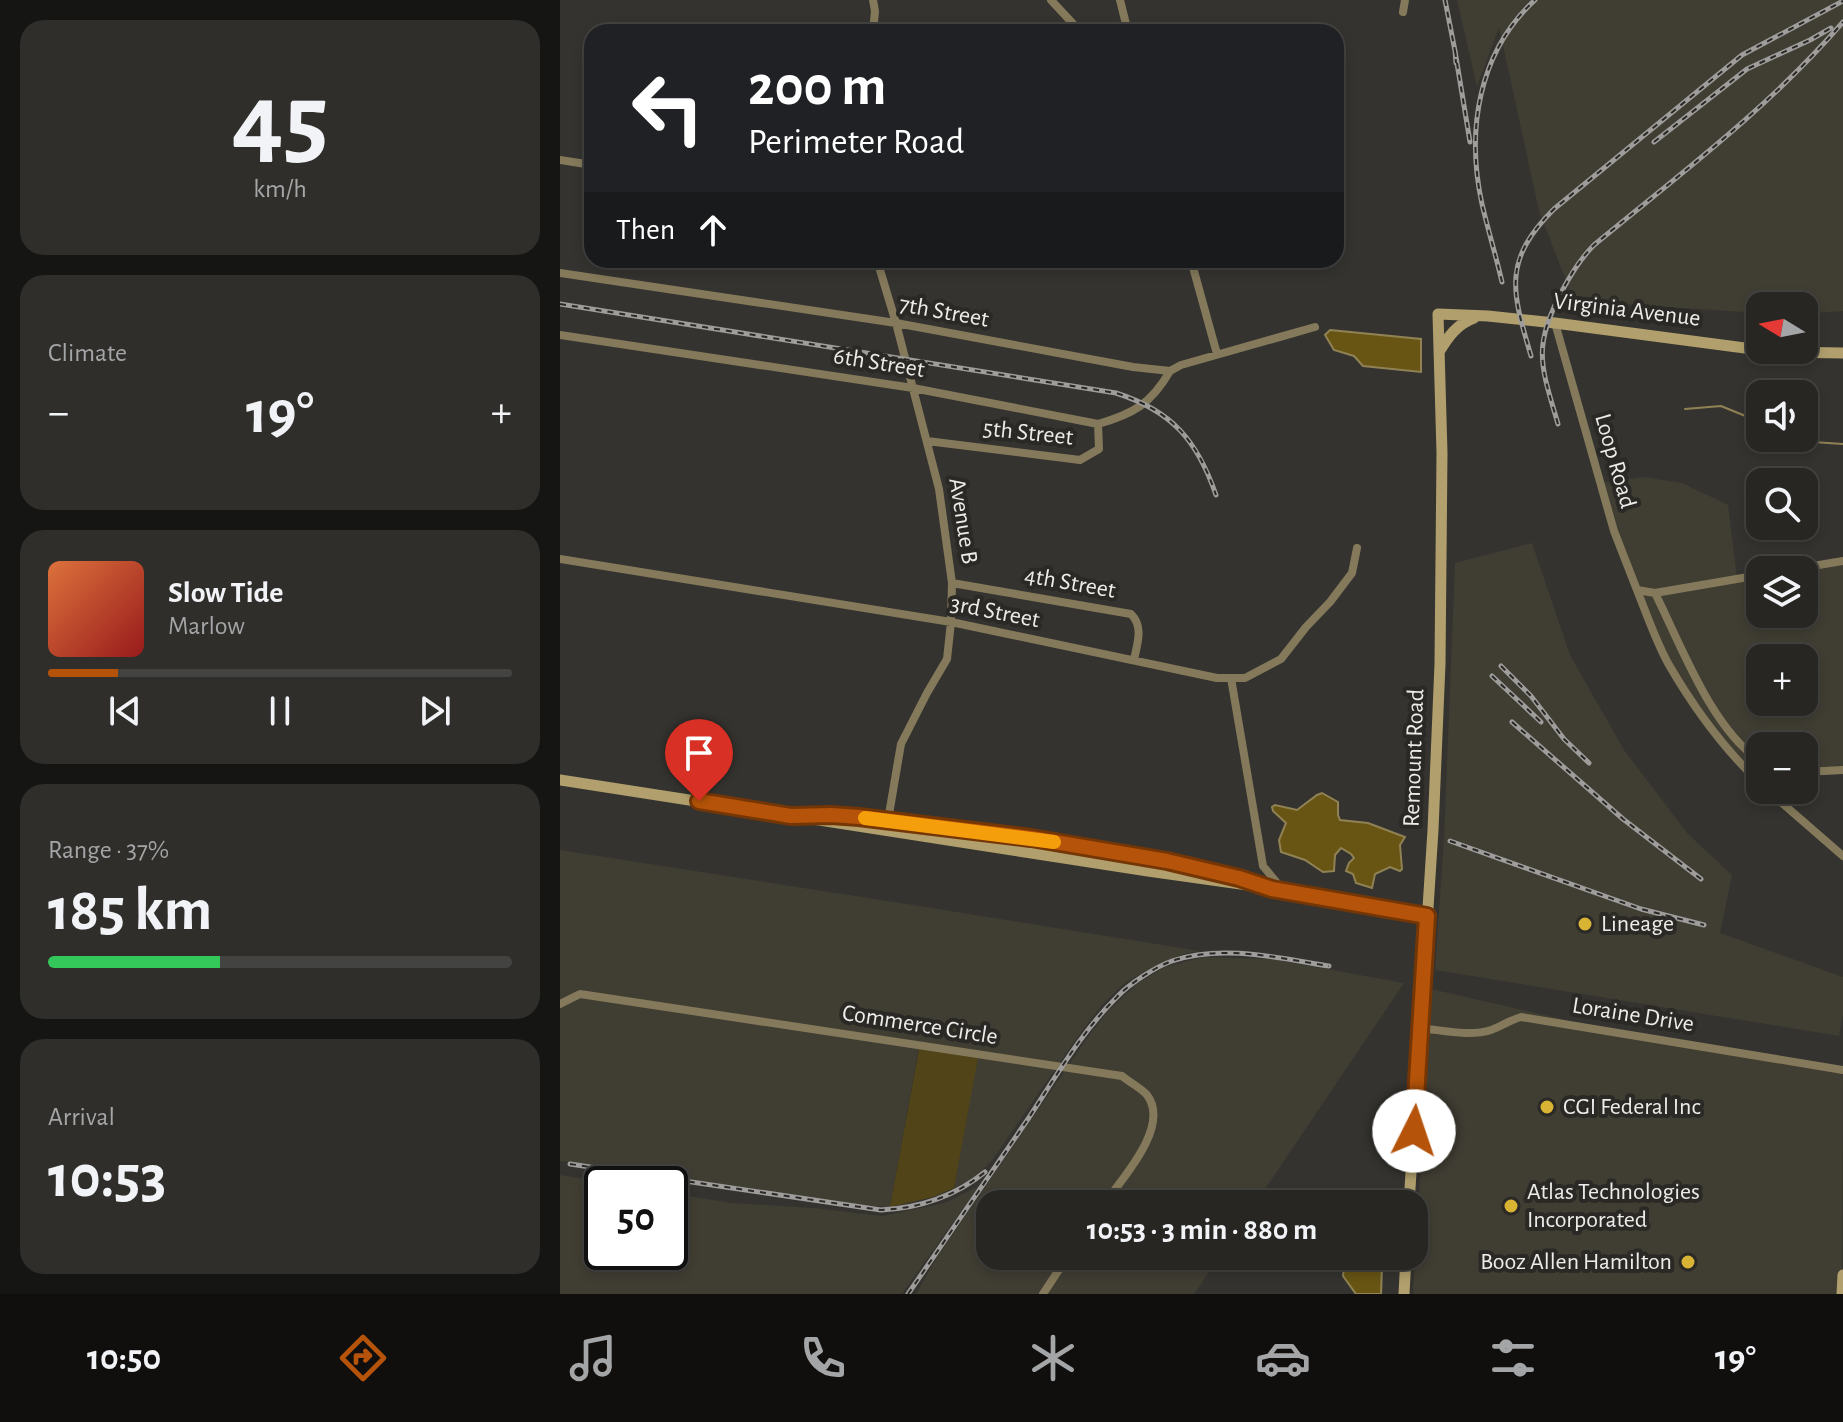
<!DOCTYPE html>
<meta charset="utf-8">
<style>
body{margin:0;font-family:"Alegreya Sans",sans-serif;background:#2f2e2b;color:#f1f3f6;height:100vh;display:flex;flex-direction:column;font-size:30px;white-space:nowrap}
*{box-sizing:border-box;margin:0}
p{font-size:26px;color:#a4a5a6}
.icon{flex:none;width:44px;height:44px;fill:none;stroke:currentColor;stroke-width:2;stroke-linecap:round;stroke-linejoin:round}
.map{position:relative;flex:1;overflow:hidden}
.panel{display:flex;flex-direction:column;gap:20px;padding:20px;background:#151513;width:560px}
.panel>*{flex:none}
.hud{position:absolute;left:24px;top:24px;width:760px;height:244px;border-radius:24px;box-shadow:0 4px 12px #0003,0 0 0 2px #434341;background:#202124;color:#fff;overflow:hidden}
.needle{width:52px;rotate:280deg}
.controls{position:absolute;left:1186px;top:292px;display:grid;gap:16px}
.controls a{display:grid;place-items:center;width:72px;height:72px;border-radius:16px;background:#272623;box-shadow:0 4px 12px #0003,0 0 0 2px #434341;font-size:40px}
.speed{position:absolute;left:24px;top:1166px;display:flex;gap:16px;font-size:40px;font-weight:700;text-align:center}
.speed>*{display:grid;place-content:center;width:104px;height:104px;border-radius:50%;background:#272623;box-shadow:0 4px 12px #0003,0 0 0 2px #434341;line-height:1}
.speed .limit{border:4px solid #111;border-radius:12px;background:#fff;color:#111}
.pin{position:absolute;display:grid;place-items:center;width:68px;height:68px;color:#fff;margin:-82px -34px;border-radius:50% 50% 50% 0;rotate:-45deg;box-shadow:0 0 8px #0007}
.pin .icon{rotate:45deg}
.me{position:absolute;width:88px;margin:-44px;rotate:4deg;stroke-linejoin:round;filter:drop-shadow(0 0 6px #0008)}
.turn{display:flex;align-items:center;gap:28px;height:168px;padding:0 32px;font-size:36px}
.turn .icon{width:104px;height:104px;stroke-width:2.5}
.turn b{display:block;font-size:56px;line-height:68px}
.then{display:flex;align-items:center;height:76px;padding:0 32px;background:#0003;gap:16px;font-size:30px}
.big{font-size:60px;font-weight:600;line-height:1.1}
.panel .tile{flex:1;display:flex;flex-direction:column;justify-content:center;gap:12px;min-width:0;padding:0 28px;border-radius:24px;background:#2f2e2b}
.panel .dial{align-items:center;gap:0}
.dial b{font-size:104px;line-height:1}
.song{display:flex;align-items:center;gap:24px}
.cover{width:96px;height:96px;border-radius:12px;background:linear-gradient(135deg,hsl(20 70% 55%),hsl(0 70% 35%))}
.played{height:8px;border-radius:4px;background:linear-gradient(90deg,#b45309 15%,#434341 15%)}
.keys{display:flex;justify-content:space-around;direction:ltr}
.heat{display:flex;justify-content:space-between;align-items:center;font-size:44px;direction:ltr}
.charge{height:12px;border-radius:6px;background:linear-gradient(90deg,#34c759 37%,#434341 0)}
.trip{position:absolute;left:416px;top:1190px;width:452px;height:80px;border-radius:24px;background:#272623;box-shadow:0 4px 12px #0003,0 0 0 2px #434341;font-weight:600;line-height:80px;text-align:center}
.tabs{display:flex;height:128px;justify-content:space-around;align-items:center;background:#100f0e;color:#a4a5a6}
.tabs .icon{width:56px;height:56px}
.tabs .selected{color:#b45309}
.tabs b{font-size:36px;color:#f1f3f6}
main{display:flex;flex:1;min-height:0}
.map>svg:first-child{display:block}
.built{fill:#403d33;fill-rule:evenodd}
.green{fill:#514419}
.water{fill:#685514;stroke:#908254;stroke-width:2}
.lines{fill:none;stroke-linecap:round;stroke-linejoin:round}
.stream{stroke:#908254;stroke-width:2}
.street{stroke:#84795a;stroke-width:8}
.secondary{stroke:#b1a06d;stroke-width:11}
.rail-casing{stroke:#9e9d9b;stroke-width:5}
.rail{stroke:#2a2925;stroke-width:2;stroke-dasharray:6;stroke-linecap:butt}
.route-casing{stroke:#753606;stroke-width:20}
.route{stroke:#b45309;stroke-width:14}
.slow{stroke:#f59e0b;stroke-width:14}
.poi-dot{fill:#d9b334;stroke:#2a2925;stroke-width:3}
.labels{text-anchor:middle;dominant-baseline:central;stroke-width:8;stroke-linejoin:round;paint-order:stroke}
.street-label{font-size:24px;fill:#edecea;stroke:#2a2925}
.poi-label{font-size:24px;fill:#edecea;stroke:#2a2925;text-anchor:start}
</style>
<main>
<section class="panel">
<div class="tile dial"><b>45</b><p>km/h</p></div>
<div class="tile"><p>Climate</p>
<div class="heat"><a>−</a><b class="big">19°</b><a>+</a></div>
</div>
<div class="tile">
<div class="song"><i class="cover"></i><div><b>Slow Tide</b><p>Marlow</p></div></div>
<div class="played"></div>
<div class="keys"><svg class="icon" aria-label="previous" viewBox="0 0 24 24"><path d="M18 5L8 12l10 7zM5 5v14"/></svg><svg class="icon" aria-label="pause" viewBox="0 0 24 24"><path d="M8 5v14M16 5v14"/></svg><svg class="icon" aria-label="next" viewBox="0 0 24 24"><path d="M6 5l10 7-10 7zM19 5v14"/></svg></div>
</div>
<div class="tile"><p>Range · 37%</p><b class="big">185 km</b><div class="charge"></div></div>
<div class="tile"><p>Arrival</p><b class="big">10:53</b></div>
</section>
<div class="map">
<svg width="1283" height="1294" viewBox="0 0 1283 1294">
<rect width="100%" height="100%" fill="#34332f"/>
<path class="built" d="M897,0H1283V311L1244,314V306H1200V313L1014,301L979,211L939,27L917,87Z
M1084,477L1122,483L1168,505L1177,578L1200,575V614H1244V570L1283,561V770L1244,772V746H1200V765L1177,761L1108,663L1077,590L1041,483ZM1200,658H1244V702H1200Z
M972,543L1010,655L1064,750L1128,834L1172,875L1160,933L1283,977V1015L1279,1036L875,970L884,838L895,563Z
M0,850L334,902L640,951L624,954L595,966L566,982L542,1005L519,1035L433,1159L417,1176L394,1188L418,1054L359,1046L330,1207L298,1205L0,1161Z
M643,957L711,959L844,983L695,1204H430V1256H660L634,1294H356L377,1257L532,1031L549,1010L578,983L605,967Z
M871,989L1081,1037L1283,1070L1282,1294H853Z
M0,1175L56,1184H42V1252H110V1193L171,1203L254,1208L322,1216L385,1203L419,1186L342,1294H0Z"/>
<path class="green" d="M359,1049L418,1058L394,1188L373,1197L330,1207Z"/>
<path class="water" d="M770,330L861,339V372L803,366L794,356L774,350L765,335Z
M762,793L778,802V815L780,820L808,823L845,837L840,845L842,869L840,871L830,867L815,874L812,888L796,883L793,874L786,871L789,863L794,858L791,854L781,848L775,855L774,871L763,872L745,860L721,852L719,840L726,823L713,811L712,807L715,805L737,810L757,795Z
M785,1259L815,1262L822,1266L821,1294H796L783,1276Z"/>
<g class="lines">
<path class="stream" d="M1125,409L1161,406L1200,422
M1241,438L1253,442L1283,444"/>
<path class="street" d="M313,0L315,11L313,32
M491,0L516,27L532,32
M560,0L568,32
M843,12L845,0
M0,160L32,165
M317,260L336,323L379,489L392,583L391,622L387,659L367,693L341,744L327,826
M631,260L657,354
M0,273L336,323L573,367L610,371L621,365L755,327
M995,323L1054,531L1077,590L1095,593C1121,645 1151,728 1200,761
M0,335L353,388L538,424C573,414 591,404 610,371
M367,441L520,460L539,449L538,424
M0,559L391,622L657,678H685L721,659L746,627L770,602L792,573L797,548
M1229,570L1283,561
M392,583L571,614C584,627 577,644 574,660
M1077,590C1087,615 1096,642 1109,665C1134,708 1164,749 1200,783
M1095,593L1200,575
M671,678L703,866L723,890
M1244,772L1283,770
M1207,790L1283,856
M0,1004L20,994L562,1076C569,1082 581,1088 587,1095C611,1126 562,1179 544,1204
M859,1028C882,1030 909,1037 931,1030C942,1026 950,1020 961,1017L1283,1070
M483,1294L508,1256"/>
<path class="secondary" d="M1202,350L1222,352L1283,353
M879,352C888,337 897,324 914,318
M0,780L588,871L723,890L867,916
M267,815L496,842L607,861L677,877
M849,1204L873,830L880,664L882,453L878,314L928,316L995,323L1200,350
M844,1294L846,1256
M1282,1294L1283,1275"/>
<g class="rail-casing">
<path id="rail" d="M885,0L895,51L896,63
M895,51L910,142
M1094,142L1187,69L1250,40L1271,28
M942,282C936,256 928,230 922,204C906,131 918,52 975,0
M0,304L556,393C612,411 637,440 656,495
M971,356C952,291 942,261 994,209L1182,55L1283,1
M998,424C981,366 972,347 1002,291C1011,274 1020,259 1034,245C1120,174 1210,107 1283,22
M941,666L971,696L1004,739L1029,763
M932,676L981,722
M952,722L1063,819L1141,879
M890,841L1081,909L1144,925
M10,1164L321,1210C360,1208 394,1197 425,1172
M348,1294C388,1236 428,1178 468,1119C495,1078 522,1031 557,997C569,984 595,967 612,961C662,944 719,958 769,966"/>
</g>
<use href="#rail" class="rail"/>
</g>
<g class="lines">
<g class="route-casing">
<path id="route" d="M139,801L231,816L271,815L299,817L471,838L607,861L679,878L712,889L867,916L854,1131"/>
</g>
<use href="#route" class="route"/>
<path class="slow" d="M305,818L494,842"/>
</g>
<g class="poi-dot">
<circle cx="1025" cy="924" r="8"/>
<circle cx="987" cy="1107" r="8"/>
<circle cx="951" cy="1206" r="8"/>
<circle cx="1128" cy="1262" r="8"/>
</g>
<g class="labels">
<g class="street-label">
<text transform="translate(1067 310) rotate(7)">Virginia Avenue</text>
<text transform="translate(384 312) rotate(10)">7th Street</text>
<text transform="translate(319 363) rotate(9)">6th Street</text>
<text transform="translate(468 433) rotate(6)">5th Street</text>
<text transform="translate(1055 461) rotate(74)">Loop Road</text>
<text transform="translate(403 521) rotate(81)">Avenue B</text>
<text transform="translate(510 583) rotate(10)">4th Street</text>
<text transform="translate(435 612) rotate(11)">3rd Street</text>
<text transform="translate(854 758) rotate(-88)">Remount Road</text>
<text transform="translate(1073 1015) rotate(9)">Loraine Drive</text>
<text transform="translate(360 1025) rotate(9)">Commerce Circle</text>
</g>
<g class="poi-label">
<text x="1041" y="924">Lineage</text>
<text x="1003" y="1107">CGI Federal Inc</text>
<text x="967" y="1192">Atlas Technologies<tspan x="967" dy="28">Incorporated</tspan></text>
<text x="1112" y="1262" text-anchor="end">Booz Allen Hamilton</text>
</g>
</g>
</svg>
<div class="controls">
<a><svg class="needle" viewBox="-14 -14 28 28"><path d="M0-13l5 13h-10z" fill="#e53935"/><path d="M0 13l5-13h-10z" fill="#a4a5a6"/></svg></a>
<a><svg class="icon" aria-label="sound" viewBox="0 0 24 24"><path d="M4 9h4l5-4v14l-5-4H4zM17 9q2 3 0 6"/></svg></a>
<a><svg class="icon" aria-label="search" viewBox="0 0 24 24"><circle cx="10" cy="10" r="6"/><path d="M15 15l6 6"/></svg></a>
<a><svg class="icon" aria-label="layers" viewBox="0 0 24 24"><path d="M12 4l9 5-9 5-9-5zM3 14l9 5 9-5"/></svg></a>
<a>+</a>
<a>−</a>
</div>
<div class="speed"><div class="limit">50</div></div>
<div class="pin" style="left:139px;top:801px;background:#d93025"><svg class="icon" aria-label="arrive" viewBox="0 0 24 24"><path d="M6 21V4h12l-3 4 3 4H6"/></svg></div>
<svg class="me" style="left:854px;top:1131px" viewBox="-20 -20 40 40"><circle r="19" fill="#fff"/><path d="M0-13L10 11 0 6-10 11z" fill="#b45309"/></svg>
<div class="trip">10:53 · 3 min · 880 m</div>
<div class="hud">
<div class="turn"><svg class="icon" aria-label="left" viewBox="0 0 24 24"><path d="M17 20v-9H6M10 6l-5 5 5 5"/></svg><div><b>200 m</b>Perimeter Road</div></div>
<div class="then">Then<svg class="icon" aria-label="ahead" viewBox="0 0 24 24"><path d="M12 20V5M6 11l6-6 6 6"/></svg></div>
</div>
</div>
</main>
<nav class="tabs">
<b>10:50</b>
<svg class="icon selected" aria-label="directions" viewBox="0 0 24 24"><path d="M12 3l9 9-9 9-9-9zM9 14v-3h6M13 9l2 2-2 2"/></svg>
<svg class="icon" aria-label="music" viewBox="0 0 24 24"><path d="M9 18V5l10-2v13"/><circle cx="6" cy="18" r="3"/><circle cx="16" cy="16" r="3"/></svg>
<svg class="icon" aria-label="phone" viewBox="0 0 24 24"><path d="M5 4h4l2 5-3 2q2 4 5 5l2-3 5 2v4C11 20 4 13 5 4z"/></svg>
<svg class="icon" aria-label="climate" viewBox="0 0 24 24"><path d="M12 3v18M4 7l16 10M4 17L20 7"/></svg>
<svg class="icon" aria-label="car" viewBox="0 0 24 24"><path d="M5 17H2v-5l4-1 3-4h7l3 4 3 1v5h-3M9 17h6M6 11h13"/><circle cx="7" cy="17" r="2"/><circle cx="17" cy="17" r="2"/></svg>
<svg class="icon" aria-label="filters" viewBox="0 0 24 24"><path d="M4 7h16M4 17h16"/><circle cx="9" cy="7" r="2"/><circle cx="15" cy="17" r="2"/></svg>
<b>19°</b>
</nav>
